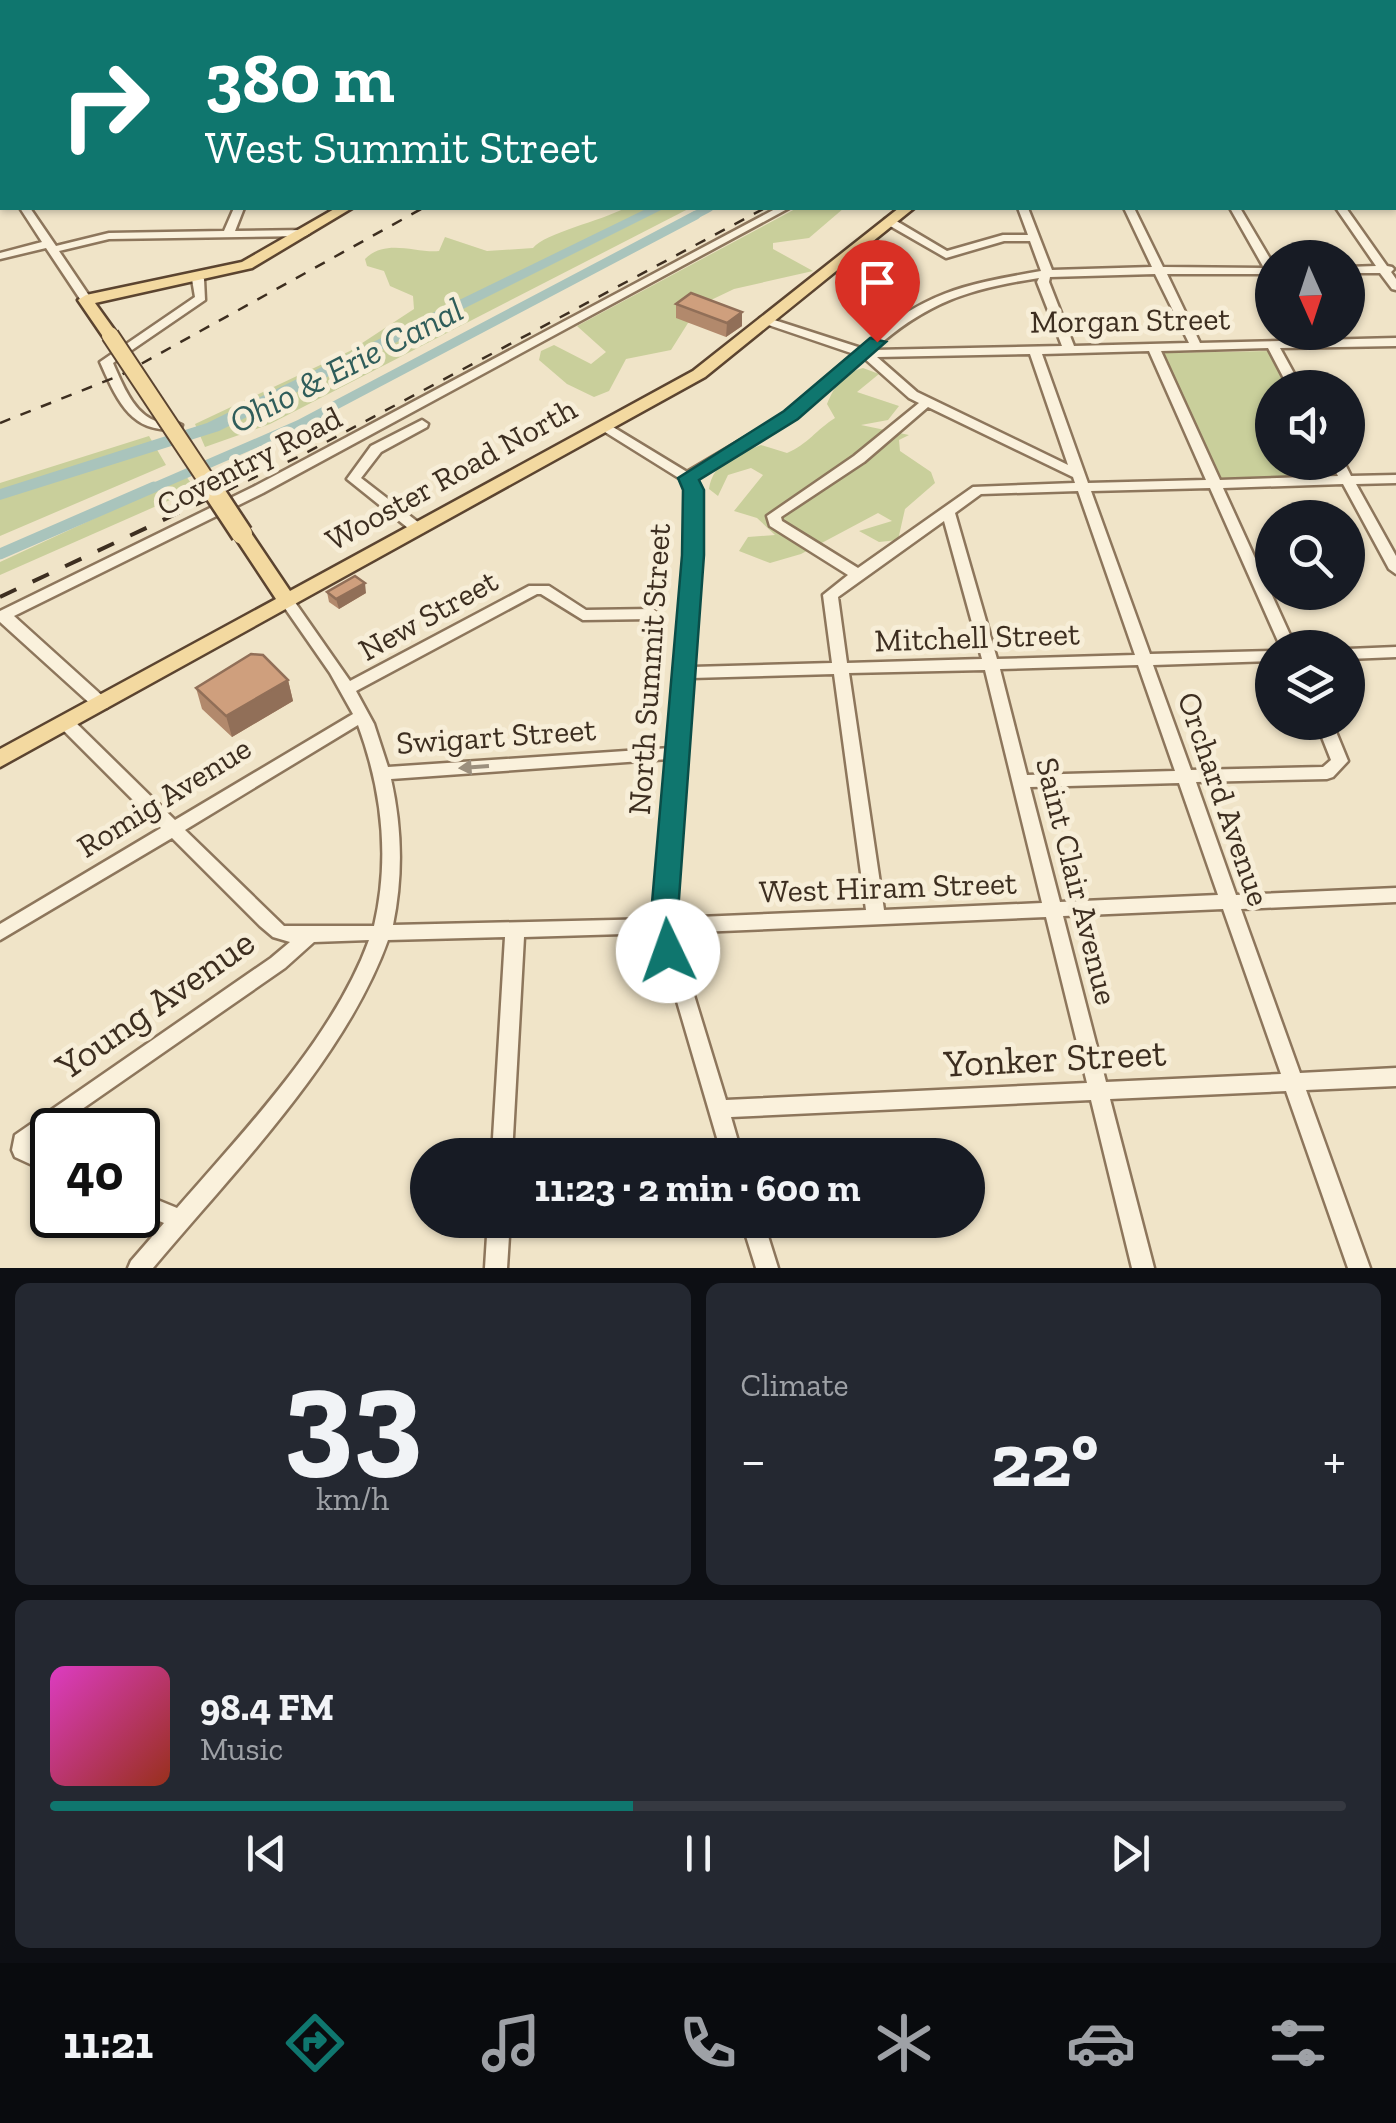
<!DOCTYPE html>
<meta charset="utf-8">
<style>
body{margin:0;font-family:"Zilla Slab",serif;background:#242831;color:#f1f3f6;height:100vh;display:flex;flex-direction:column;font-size:38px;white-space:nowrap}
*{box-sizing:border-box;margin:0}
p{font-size:32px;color:#9ea1a6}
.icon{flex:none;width:55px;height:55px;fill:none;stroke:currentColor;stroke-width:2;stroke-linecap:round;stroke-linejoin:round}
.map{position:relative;height:1268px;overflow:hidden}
.side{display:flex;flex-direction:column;gap:15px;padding:15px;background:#0d0f14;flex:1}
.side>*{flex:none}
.banner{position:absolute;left:0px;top:0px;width:1398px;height:210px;box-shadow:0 2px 8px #0004;background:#0f766e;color:#fff;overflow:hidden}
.needle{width:65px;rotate:177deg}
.buttons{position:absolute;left:1255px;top:240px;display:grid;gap:20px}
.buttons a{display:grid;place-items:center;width:110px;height:110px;border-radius:50%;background:#171b24;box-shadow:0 2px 8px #0004;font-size:50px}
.speed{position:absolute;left:30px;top:1108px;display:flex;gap:20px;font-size:50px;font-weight:700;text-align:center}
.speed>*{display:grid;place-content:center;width:130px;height:130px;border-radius:50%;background:#171b24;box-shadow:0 2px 8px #0004;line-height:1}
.speed .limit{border:5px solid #111;border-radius:15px;background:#fff;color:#111}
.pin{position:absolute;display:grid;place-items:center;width:85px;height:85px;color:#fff;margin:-102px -42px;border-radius:50% 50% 50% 0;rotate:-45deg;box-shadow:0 0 10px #0007}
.pin .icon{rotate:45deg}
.me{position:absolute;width:110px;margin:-55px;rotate:357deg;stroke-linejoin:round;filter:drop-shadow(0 0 8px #0008)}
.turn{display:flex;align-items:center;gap:35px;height:210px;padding:0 40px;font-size:45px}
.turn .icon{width:130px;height:130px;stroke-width:2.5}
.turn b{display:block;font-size:70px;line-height:85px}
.big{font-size:75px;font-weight:800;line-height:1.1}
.side .card{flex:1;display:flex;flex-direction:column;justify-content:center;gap:15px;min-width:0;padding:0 35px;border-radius:15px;background:#242831}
.side .dial{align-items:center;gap:0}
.dial b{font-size:130px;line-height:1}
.song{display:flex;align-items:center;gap:30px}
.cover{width:120px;height:120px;border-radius:15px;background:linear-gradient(135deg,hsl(310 70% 55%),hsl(10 70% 35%))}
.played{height:10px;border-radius:5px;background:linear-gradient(90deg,#0f766e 45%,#363941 45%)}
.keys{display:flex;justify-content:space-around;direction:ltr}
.heat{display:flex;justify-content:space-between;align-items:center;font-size:55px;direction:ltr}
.side .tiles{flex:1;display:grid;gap:15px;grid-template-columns:1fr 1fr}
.card:last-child{grid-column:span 2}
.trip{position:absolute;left:410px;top:1138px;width:575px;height:100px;border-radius:50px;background:#171b24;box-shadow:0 2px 8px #0004;font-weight:800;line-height:100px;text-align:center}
.dock{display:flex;height:160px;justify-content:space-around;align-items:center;background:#090b0e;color:#9ea1a6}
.dock .icon{width:70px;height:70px}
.dock .selected{color:#0f766e}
.dock b{font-size:45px;color:#f1f3f6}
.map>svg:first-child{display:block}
.green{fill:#c9cf9b}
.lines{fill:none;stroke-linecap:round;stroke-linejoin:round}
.canal-far2{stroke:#a9c4bc;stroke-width:8}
.canal-far1{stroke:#a9c4bc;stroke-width:9}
.canal{stroke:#a9c4bc;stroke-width:11}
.river{fill:#a9c4bc;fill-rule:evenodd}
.minor-casing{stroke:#8d765c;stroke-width:5}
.major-casing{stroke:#5b4430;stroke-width:5}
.minor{fill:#faf1dc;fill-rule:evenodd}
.major{fill:#f3d9a0;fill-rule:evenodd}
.rail-far1{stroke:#3d2e20;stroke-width:2.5;stroke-dasharray:11 11;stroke-linecap:butt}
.rail{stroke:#3d2e20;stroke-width:4;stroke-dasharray:18 18;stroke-linecap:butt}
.major-bridge-far1-casing{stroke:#5b4430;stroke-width:20;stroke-linecap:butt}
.major-bridge-casing{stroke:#5b4430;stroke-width:25;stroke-linecap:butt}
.major-bridge-far1{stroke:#f3d9a0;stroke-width:16}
.major-bridge{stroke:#f3d9a0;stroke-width:20}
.wall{fill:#b2896c}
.shaded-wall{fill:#916f58}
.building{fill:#cf9f7d;stroke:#916f58;stroke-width:2.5}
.oneway{fill:#9c907e}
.route{fill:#0f766e;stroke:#0a4d48;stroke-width:2.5}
.labels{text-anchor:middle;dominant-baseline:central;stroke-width:10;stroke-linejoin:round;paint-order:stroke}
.street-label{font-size:32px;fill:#3d2e20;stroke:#f7eed8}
.water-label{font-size:35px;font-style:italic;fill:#2f5d5a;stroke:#f7eed8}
.near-street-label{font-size:38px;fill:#3d2e20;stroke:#f7eed8}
</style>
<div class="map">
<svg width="1396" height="1268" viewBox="0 0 1396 1268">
<rect width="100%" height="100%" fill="#f0e4c8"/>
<path class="green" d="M625,208H690L270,424L205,447L195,424L350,351L414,309L413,296L390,286L384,271L367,266L365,259C386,238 414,253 439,251L445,237L487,251L533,248C545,233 601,221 625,208Z
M797,208H844L809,238L773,243V249L813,271L734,289L711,300L739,318L742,326L688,323L671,350L626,359L609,391L594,397L567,384L539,360L541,351L554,345L591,364L606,352L577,326Z
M1269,351L1289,387L1272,388V462L1330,463L1338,476L1221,479L1163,353Z
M863,368L879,374L857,392L899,406L888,420L861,425L909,435L899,440L900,451L931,472L935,483L905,509L898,540L879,542L859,531L892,521L878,513L801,554L770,563L739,551L748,537L775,535L757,518L734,511L763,475L751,468L728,475L718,496L709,489C713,461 738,454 761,445L787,453C808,444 816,430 835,418L827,404C835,385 843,373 863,368Z
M149,436L166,465L0,536V483Z
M186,476L195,489L0,575V562Z"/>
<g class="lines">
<path class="canal-far2" d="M1045,2L1052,0
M692,217L709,208"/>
<path class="canal-far1" d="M148,490L298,425L696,215"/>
<path class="canal" d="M0,554L154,487"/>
<path class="river" d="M648,208H665L219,431L0,500V489L207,423Z"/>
<g class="minor-casing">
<path id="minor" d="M0,0H110L106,2H2L0,5Z
M120,0H129L127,2H119Z
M311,0H319L318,2H310Z
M672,0H680V2H672Z
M771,0H783L780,2H770Z
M1281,0H1295L1297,2H1285Z
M0,30H2V36H0Z
M2,63V69L0,70V64Z
M1395,74H1396V81H1395Z
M0,100H2V106H0Z
M1395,107H1396V113H1395Z
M2,144V150L0,151V145Z
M0,167L2,168V176H0Z
M20,208H30L56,246L109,233L224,231L234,208H244L235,231L305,230L310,233L305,236L109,239L59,251L92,300L86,303L82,302L46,248L0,259V253L42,242Z
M777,208H789L263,493L14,616L107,700L109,704L107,708H95L0,622V611L253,487Z
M1018,208H1028L1052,270L1152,267L1124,208H1134L1163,267L1264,268L1230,208H1240L1272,262V274H1167L1200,343L1396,338V346L1280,348L1302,388H1289L1268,348L1161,351L1220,480L1338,476L1331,462H1344L1351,476L1396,475V483L1356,484L1396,556V574L1389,569L1343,484L1223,488L1296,648H1281L1210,488L1091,491L1150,654L1272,651V661L1153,665L1191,770L1323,767L1331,760L1316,722H1332L1348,761L1333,777L1327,779L1196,782L1236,895L1396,888V902L1241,909L1300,1073L1396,1068V1086L1306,1090L1370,1268H1348L1286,1091L1110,1099L1154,1268H1132L1091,1100L731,1117L742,1155H722L657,933L524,937L512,1155H492L505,937L388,940C345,1060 234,1171 153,1268H128L131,1261L164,1223L138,1212V1192L177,1208C244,1131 334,1037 369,940L314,942L285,968L52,1130L32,1145L52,1155V1174L15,1157L12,1150L15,1135L271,958L290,942L273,937L260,926L172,838L0,940V924L161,828L60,727L58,723L60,719H72L175,820L353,714L330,673L280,601L282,598H292L350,681L529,586H549L586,610L653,609L660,614L653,619L583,620L541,594H537L356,691L374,724L388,767L670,748L683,596L687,490L682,480L597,427L598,424H608L687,472L780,417L854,354L760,322V318H768L861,348C923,292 962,285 1041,271L1030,241H1004L946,258L885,223V219H893L947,251L1003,235H1028ZM1155,274L1189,343L1074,346L1049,282L1050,277ZM1039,278L1037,282L1062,346L873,350C927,302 968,289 1039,278ZM1149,351L1206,480L1088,483L1042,354ZM1030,354L1068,465L917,392L877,357ZM864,358L909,398L919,403L854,456L767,516L770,526L848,575L823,595L832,663L692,667L701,490L695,479L789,422ZM928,407L1073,477L1075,483L973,487L858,568L782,521L781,517L864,462ZM1078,491L1135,655L997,659L955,513L981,494ZM944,521L982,659L847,663L838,597ZM1138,665L1175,771L1027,775L1000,669ZM985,670L1042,903L884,910L849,673ZM834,674L866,910L674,918L691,678ZM358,725C382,790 390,858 374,926H284L185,830ZM669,759L656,919L393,925C403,876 402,828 391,779ZM1179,783L1218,895L1060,902L1030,787ZM1223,909L1281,1074L1106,1082L1063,916ZM1046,917L1087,1083L726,1100L675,933Z
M1336,208H1346L1387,266L1392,267L1394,269L1391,272L1396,279V290L1392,289L1380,273H1348V267L1376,266Z
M198,276L204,279L205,300L113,363C122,383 134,416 159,422C168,424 174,420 182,425L181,428C132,437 117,400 100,362L195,297L192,279Z
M422,420L428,424L427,427L381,452L361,478L423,526L425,529L418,533L413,532L347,479L371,446Z
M1396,647V657L1348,659V649Z
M488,1220H510L507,1268H485Z
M741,1220H763L778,1268H756Z"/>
</g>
<g class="major-casing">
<path id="major" d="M1395,150H1396V158H1395Z
M336,208H352L252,268L95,303L118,335L116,338H104L78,300L86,295L242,262Z
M899,208H914L705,377L0,767V749L276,599L233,534L235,530H249L290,591L693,371Z"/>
</g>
<use href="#minor" class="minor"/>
<use href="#major" class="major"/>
<path class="rail-far1" d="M793,2L798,0
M1122,2L1126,0
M0,423L121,375L423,208
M228,490L302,455L765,208"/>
<path class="rail" d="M0,597L233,487"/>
<g class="major-bridge-far1-casing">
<path id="major-bridge-far1" d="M110,335L213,490"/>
</g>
<g class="major-bridge-casing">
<path id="major-bridge" d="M211,487L242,534"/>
</g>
<use href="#major-bridge-far1" class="major-bridge-far1"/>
<use href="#major-bridge" class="major-bridge"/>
</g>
<path class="wall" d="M676,304L742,326L726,337L676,318Z
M327,592L366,593L339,609L329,602Z
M288,680L293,701L232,737L202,709L196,688Z"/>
<path class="shaded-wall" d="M742,312V326L726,337L727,323Z
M365,583L366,593L339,609L336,599Z
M288,680L293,701L232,737L226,716Z"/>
<path class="building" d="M691,293L742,312L727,323L676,304Z
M355,576L365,583L336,599L327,592Z
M251,654L263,655L288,680L226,716L196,688Z"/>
<defs><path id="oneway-solid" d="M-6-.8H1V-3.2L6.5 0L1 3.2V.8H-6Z" transform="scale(2.5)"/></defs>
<use class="oneway" href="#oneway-solid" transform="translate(474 767) rotate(176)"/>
<path class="route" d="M870,338L886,342L798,419L699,480L704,490V555L677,926L682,951L678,959H658L650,926L682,555L683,490L678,478L784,411Z"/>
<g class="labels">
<g class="street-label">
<text transform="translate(1130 320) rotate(-1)">Morgan Street</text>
<text transform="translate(249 461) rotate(-27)">Coventry Road</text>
<text transform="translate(451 474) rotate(-29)">Wooster Road North</text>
<text transform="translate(428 615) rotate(-29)">New Street</text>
<text transform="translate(977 637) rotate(-2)">Mitchell Street</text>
<text transform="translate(649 669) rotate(-86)">North Summit Street</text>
<text transform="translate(496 736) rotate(-4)">Swigart Street</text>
<text transform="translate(164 797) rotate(-32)">Romig Avenue</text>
<text transform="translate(1224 799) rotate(71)">Orchard Avenue</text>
<text transform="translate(1077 881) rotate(76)">Saint Clair Avenue</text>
<text transform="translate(888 887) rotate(-2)">West Hiram Street</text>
</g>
<g class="water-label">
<text transform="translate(346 365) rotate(-27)">Ohio &amp; Erie Canal</text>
</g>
<g class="near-street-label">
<text transform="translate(155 1004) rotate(-35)">Young Avenue</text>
<text transform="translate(1055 1058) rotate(-3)">Yonker Street</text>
</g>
</g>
</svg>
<div class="buttons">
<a><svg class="needle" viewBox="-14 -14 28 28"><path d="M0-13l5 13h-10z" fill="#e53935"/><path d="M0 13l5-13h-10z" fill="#9ea1a6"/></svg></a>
<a><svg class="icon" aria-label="sound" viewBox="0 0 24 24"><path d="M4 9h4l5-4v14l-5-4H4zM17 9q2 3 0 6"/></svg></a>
<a><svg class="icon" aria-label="search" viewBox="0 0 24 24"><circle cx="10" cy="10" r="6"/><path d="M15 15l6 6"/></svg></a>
<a><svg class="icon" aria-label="layers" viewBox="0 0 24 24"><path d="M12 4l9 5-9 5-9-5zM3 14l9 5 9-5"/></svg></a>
</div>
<div class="speed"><div class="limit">40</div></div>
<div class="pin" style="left:877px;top:342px;background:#d93025"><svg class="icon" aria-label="arrive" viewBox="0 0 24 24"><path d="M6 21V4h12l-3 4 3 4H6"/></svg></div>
<svg class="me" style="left:668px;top:951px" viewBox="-20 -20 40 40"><circle r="19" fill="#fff"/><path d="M0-13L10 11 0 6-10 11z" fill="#0f766e"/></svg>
<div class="trip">11:23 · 2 min · 600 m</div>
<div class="banner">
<div class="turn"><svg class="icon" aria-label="right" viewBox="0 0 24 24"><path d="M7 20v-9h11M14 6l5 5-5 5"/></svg><div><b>380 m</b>West Summit Street</div></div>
</div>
</div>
<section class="side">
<div class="tiles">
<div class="card dial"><b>33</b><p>km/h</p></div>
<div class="card"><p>Climate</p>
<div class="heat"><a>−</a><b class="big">22°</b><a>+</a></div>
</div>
<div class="card">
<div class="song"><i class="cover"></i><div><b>98.4 FM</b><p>Music</p></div></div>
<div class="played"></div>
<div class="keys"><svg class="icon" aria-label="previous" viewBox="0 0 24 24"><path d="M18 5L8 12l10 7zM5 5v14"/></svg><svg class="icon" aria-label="pause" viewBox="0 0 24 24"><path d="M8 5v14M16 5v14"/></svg><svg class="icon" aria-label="next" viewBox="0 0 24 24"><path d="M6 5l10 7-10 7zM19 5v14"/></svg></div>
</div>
</div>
</section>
<nav class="dock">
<b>11:21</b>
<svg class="icon selected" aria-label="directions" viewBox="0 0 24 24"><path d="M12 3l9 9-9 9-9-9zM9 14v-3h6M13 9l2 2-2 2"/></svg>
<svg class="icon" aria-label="music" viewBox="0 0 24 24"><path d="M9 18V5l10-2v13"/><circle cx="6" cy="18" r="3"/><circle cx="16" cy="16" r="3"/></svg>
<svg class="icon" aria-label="phone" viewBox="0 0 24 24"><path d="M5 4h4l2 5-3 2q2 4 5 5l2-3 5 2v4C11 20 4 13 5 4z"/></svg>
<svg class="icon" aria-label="climate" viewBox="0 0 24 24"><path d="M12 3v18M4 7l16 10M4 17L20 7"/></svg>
<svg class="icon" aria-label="car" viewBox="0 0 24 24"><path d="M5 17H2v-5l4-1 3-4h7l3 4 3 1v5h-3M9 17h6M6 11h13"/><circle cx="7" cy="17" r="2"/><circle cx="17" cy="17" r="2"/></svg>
<svg class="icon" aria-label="filters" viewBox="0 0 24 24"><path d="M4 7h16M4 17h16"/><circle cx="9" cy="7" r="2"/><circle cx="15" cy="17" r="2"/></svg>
</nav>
